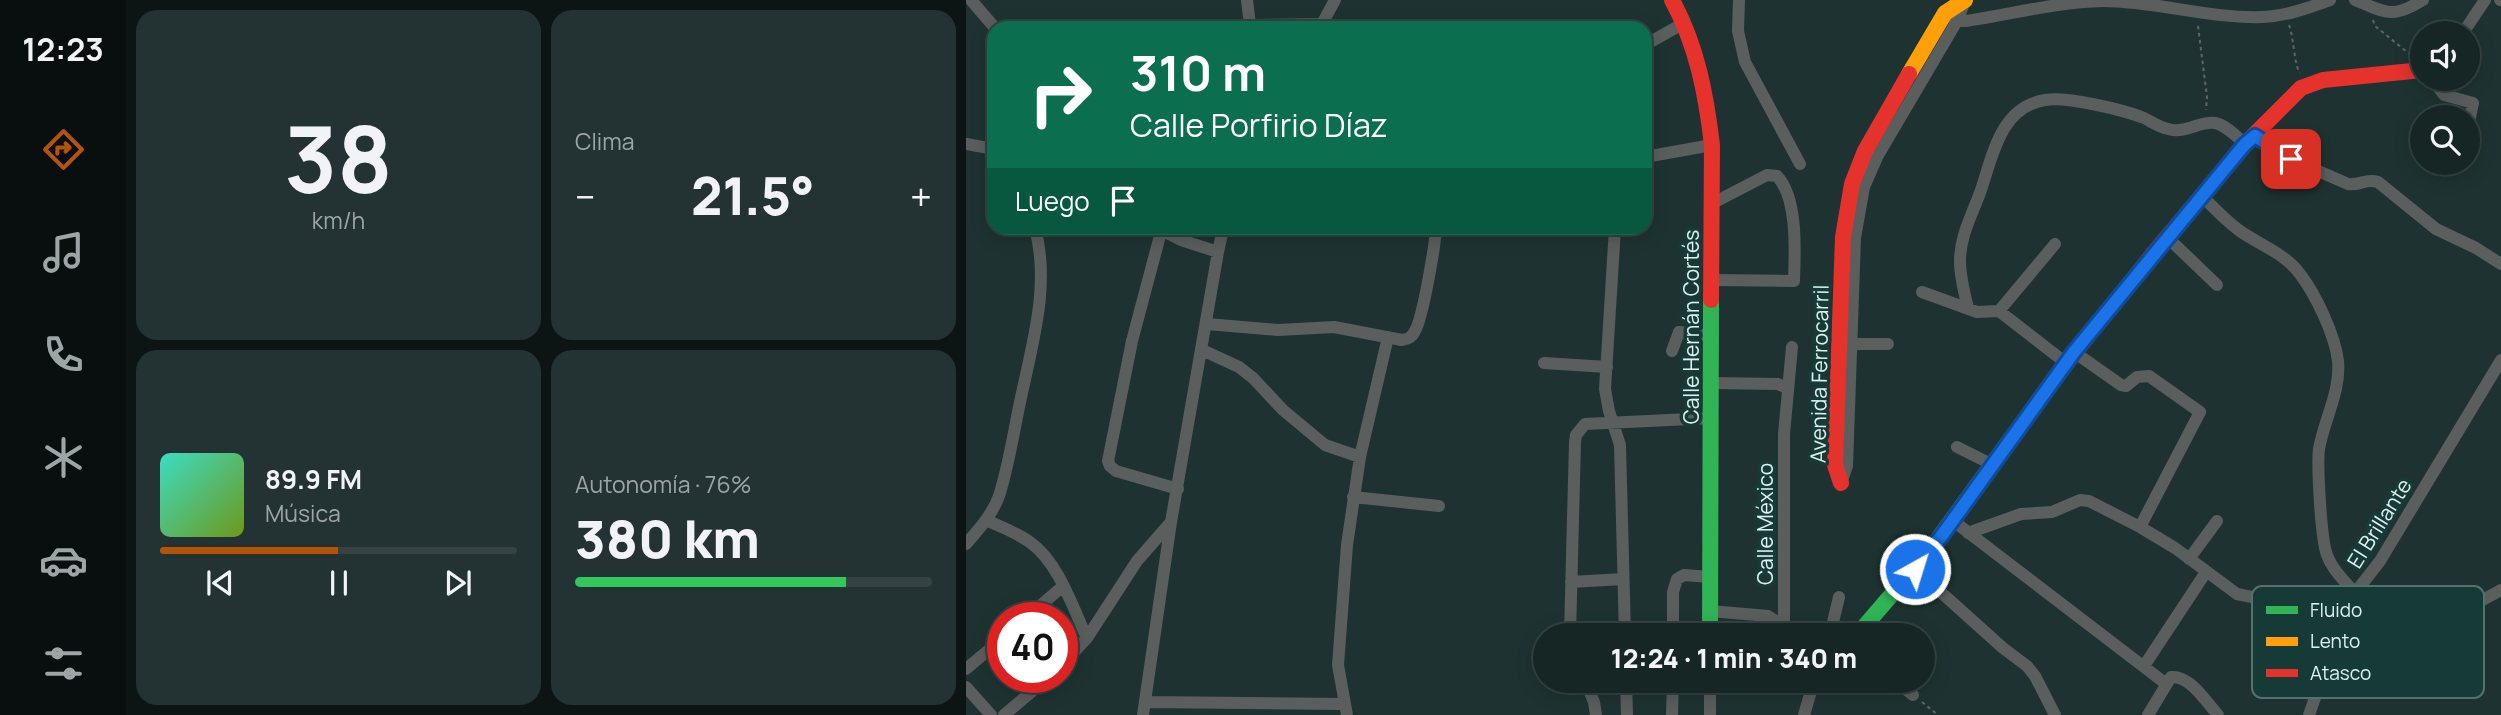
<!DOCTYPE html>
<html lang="es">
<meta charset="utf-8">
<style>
body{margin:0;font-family:Manrope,sans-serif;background:#233232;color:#f1f3f6;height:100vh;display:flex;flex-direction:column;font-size:26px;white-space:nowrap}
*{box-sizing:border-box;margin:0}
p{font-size:23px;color:#9ea5a7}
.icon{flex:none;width:38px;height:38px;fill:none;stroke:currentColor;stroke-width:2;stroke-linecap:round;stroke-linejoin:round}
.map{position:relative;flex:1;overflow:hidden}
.drawer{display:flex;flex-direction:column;gap:10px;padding:10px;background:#0c1514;width:840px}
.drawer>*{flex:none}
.guide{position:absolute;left:21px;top:21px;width:665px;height:214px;border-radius:21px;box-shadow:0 4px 18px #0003,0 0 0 2px #354342;background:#0b6e4f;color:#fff;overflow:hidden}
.fabs{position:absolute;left:1444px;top:21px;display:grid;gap:14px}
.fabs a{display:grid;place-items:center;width:70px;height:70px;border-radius:50%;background:#162625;box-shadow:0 4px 18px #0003,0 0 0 2px #354342;font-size:35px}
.speed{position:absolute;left:21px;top:602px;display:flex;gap:14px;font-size:35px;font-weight:700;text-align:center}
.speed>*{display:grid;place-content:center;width:91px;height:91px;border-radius:50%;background:#162625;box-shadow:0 4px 18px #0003,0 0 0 2px #354342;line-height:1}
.speed .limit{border:10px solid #d22;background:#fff;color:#111}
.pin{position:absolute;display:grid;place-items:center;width:60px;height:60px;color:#fff;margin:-30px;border-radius:14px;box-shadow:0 4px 10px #0006}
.me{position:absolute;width:77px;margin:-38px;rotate:39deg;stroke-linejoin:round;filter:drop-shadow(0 0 5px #0008)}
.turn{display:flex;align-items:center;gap:24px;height:147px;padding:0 28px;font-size:32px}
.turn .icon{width:91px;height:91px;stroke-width:2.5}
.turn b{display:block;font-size:49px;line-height:60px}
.then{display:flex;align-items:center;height:66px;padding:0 28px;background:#0003;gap:14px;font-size:26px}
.big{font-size:52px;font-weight:800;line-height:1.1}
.drawer .widget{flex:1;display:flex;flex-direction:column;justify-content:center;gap:10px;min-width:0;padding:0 24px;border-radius:21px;background:#233232}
.drawer .dial{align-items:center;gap:0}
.dial b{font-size:91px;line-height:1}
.song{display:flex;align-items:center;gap:21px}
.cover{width:84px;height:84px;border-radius:10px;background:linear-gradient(135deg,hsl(170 70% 55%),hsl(80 70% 35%))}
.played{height:7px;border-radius:4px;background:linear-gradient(90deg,#b45309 50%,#354342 50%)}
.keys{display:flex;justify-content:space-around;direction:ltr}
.heat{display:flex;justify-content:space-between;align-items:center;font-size:38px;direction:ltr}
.charge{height:10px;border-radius:5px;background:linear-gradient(90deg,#34c759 76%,#354342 0)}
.drawer .tiles{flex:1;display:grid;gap:10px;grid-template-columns:repeat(2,1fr)}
.trip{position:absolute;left:567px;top:623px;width:402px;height:70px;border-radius:35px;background:#162625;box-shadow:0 4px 18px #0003,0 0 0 2px #354342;font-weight:800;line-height:70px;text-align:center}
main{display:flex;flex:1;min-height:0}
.tab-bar{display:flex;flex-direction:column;width:126px;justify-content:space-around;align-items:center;background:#090f0f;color:#9ea5a7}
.tab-bar .icon{width:49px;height:49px}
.tab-bar .current{color:#b45309}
.tab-bar b{font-size:32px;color:#f1f3f6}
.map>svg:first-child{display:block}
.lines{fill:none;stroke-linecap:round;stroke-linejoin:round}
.path{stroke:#5e6664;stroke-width:2;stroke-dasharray:3.5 3.5;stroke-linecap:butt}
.street{stroke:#5a5f5d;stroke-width:12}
.fast{stroke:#30b455;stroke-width:16}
.slow{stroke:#ff9f0a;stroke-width:16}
.jam{stroke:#e5322d;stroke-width:16}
.route-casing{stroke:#114b97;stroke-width:18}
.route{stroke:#1a73e8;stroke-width:12}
.labels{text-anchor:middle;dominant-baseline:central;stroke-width:7;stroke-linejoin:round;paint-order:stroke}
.street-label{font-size:21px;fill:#ddf1ee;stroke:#163b37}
.key{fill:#163b37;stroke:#52726e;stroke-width:2}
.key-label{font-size:19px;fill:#ddf1ee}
</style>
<main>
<nav class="tab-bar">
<b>12:23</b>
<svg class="icon current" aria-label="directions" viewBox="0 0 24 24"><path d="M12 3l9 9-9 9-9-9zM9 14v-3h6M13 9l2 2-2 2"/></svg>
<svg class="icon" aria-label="music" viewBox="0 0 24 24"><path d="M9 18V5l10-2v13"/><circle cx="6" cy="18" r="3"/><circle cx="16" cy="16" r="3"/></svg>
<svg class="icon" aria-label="phone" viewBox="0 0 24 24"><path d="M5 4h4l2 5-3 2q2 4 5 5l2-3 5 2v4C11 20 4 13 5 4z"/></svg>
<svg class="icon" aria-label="climate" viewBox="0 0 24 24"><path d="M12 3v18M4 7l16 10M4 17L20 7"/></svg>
<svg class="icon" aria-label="car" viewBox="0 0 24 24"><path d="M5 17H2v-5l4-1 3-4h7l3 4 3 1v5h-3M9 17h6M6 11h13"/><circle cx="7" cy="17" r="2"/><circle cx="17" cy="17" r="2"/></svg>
<svg class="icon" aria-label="filters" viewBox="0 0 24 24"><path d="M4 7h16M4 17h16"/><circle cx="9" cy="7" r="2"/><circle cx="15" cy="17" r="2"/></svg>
</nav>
<section class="drawer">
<div class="tiles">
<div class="widget dial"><b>38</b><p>km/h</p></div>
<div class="widget"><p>Clima</p>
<div class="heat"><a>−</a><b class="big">21.5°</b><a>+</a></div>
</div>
<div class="widget">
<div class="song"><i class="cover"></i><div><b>89.9 FM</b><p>Música</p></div></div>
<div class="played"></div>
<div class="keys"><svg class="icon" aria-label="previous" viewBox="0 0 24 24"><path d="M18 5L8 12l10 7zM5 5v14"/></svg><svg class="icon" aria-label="pause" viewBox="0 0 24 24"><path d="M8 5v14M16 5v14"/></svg><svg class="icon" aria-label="next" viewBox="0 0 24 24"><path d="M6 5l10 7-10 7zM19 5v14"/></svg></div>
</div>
<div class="widget"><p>Autonomía · 76%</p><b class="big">380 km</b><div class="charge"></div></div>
</div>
</section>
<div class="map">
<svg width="1535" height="715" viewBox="0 0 1535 715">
<rect width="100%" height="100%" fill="#1e3331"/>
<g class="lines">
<path class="path" d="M1407,20L1409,26L1446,56
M1323,25C1328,38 1328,65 1334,73
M1232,26L1241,97L1240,110
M956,702L972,715"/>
<path class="street" d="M5,0L29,28
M281,0L284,25L282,28
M773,0L772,31L779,62L834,164
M1389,0C1421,13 1426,19 1457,0
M1534,0H1535
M985,17L991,21H1000C1046,14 1091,2 1137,1C1191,1 1243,19 1297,17C1320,16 1342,8 1364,0
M356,24L369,0
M284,25L356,24L377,28
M1497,33L1519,0
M679,45L718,23
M1466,79L1478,95L1507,103L1502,126
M1288,136L1325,159L1382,184C1393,186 1400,178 1412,182L1470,229L1510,248L1535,264
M0,144L28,149
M679,157L746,145
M1235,195C1248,208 1260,221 1274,231C1294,245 1320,254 1334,274C1350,295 1369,335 1372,361C1375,391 1358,420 1353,449C1351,466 1355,540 1361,555C1366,569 1379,582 1389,593
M747,203L801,175L811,176C832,198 829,252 828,281L747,280
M191,228L215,240L252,252
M196,228L166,341L142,461L144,466L150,471L212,489
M649,228L639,389L643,411L654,445L659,635
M1201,237L1251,285
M956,292L1011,312L1033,311L1100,363
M1002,308C998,292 994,277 994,261C994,235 1007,213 1015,190C1027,154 1035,107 1079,100C1100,96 1158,110 1178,118C1186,122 1193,127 1202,129C1219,134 1233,121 1249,123C1260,125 1271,137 1279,144
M1033,311L1089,244
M241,324L312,330L368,327L436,340C443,339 446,337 449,331C457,317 469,246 470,228
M880,344H922
M236,350L273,367L287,378L317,410L359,445L394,457
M706,351L713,332L746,336
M1108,352L1155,385L1160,386L1171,377L1183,376L1234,412L1174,527
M578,363L641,367
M746,383L812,384L821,388
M991,447L1025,464
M875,483L881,466L889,238L898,187L911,157L991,21L999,1
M387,497L473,506
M20,520C35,527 52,533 65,543C92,562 107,608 121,638
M986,520L1199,683
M1002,533L1055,514L1086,512L1114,500L1123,501L1174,527L1209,548L1271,594L1340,608L1373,625
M0,544C13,529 26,515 33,496C42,468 47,436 53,407C65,348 85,287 69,228
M1223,559L1251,521
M949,569L1037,648L1061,666L1069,676L1089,715
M605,582L657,579
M744,611L802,616L831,635
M60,618L96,587
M818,625V434L826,347
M604,635L609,442L610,435L619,424L745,418
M707,635V592L711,579L718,575L744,577
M864,635L873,597
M96,665L121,638L171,561L205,522
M1178,666L1240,572
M0,669L37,638
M1358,669C1374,675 1389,680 1406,674C1421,668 1440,647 1454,637C1480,619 1507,605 1535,590
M619,681L628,702L630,715
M660,681L661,715
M930,681L947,695
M0,687L25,715
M179,702L377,704
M38,715L83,677
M177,715L205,522L252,252L257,229L260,228
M381,715L372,665L381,545L394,457L422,337
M706,715L707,681
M744,715V681
M838,715L848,681
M1182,715L1205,677C1224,675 1240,702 1252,715
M1343,715L1380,608L1389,593L1414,561L1535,360"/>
<path class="fast" d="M744,635L745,300
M891,635L964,550L1088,379"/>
<path class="slow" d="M943,74L979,13L999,0"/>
<path class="jam" d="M706,0C731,46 740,94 746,145L745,300
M1088,379L1187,254L1279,144L1335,88L1357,80L1456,70
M875,483L869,465L877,237L886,184L899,151L943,74"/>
</g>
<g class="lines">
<g class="route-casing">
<path id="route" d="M949,569L977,534L1108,352L1279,144L1289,136L1325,159"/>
</g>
<use href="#route" class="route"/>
</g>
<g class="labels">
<g class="street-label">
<text transform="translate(725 327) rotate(-90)">Calle Hernán Cortés</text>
<text transform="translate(853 374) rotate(-89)">Avenida Ferrocarril</text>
<text transform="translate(1413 523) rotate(-58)">El Brillante</text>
<text transform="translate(799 524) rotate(-90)">Calle México</text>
</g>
</g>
<rect x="1286" y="586" width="232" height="112" rx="10" class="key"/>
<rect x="1300" y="606" width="32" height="8" fill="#30b455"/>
<rect x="1300" y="637" width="32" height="9" fill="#ff9f0a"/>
<rect x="1300" y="669" width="32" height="8" fill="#e5322d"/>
<g class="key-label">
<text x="1344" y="617">Fluido</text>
<text x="1344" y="648">Lento</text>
<text x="1344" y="680">Atasco</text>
</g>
</svg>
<div class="fabs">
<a><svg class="icon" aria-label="sound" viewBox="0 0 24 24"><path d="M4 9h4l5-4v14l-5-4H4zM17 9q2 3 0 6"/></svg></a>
<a><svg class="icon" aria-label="search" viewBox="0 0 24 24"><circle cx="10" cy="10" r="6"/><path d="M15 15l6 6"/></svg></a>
</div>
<div class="speed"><div class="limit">40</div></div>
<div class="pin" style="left:1325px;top:159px;background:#d93025"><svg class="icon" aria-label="arrive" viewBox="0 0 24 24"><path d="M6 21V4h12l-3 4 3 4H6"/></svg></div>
<svg class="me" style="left:949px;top:569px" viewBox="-20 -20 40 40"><circle r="17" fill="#1a73e8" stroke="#fff" stroke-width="3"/><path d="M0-11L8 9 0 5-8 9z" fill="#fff"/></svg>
<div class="trip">12:24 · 1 min · 340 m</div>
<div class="guide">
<div class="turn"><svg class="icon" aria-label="right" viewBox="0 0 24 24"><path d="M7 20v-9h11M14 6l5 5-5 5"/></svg><div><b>310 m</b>Calle Porfirio Díaz</div></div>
<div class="then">Luego<svg class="icon" aria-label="arrive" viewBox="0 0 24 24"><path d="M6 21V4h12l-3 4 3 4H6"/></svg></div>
</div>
</div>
</main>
